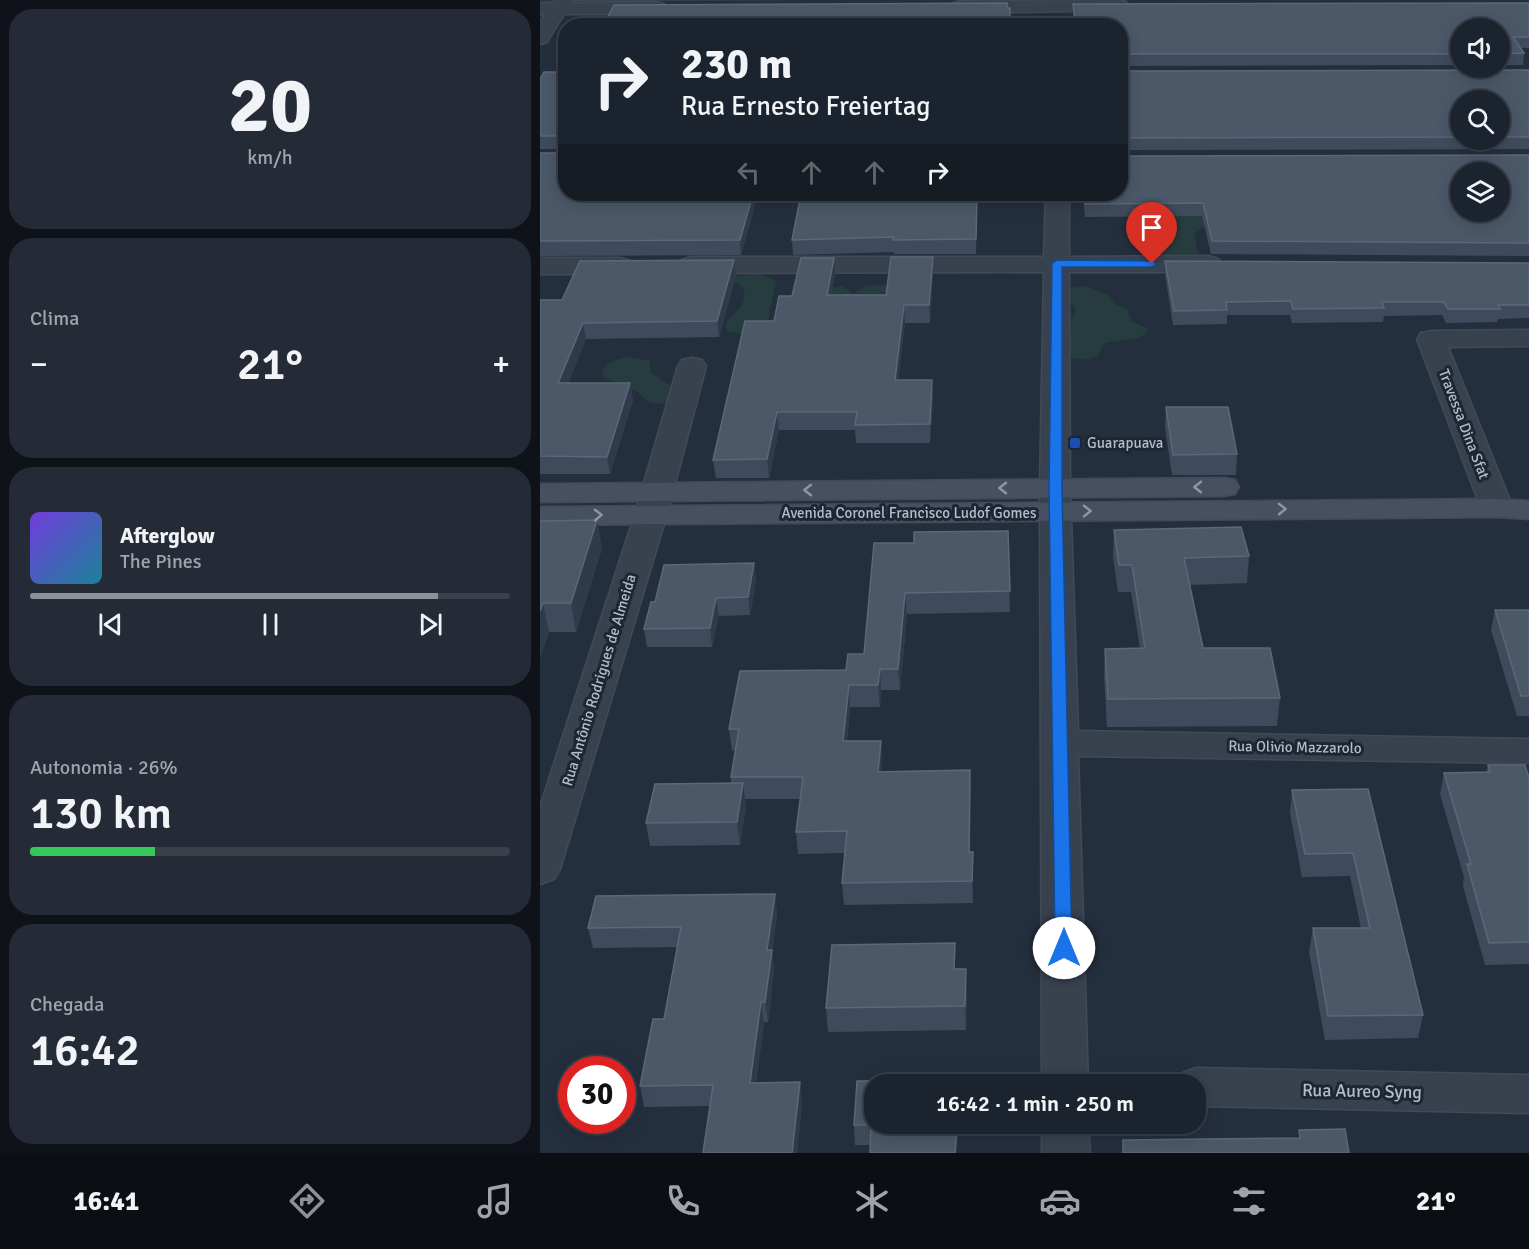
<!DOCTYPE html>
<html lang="pt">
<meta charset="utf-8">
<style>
body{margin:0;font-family:Signika,sans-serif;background:#242b36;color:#f1f3f6;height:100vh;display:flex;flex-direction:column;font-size:22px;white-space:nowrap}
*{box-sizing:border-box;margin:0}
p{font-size:20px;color:#a0a4aa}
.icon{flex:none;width:33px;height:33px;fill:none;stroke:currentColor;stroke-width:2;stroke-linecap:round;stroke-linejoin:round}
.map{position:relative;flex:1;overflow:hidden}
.side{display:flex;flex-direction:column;gap:9px;padding:9px;background:#0f1319;width:540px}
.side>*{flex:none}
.guide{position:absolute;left:18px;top:18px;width:570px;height:183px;border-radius:24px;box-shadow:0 3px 15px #0003,0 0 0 2px #39404a;background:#1b232e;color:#f1f3f6;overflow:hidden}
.fabs{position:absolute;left:910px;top:18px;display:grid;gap:12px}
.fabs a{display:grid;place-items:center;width:60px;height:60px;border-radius:50%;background:#1b232e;box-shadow:0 3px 15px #0003,0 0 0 2px #39404a;font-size:30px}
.speed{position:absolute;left:18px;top:1056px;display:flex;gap:12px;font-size:30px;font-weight:700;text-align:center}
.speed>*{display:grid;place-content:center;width:78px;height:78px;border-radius:50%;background:#1b232e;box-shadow:0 3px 15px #0003,0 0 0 2px #39404a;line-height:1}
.speed .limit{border:9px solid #d22;background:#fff;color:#111}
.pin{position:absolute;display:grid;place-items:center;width:51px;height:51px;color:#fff;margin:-62px -26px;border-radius:50% 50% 50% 0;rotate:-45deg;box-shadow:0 0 6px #0007}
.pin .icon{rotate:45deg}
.me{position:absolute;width:66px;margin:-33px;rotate:0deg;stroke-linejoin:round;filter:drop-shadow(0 0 4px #0008)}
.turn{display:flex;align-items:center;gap:21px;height:126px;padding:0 24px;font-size:27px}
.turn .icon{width:78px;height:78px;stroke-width:2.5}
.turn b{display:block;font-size:42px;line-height:51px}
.lanes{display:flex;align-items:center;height:57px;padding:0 24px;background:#0003;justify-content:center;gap:30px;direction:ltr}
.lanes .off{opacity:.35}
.big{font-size:45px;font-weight:600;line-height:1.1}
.side .widget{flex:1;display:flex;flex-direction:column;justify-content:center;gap:9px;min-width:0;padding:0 21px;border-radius:24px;background:#242b36}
.side .dial{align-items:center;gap:0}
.dial b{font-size:78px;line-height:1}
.song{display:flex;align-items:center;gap:18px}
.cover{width:72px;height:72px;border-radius:9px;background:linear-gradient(135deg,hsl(260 70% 55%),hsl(190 70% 35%))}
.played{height:6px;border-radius:3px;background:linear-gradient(90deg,#8c9099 85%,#39404a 85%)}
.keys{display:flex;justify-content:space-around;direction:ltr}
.heat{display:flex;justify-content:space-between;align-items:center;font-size:33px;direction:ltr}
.charge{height:9px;border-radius:4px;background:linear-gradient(90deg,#34c759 26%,#39404a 0)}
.trip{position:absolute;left:324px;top:1074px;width:342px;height:60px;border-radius:24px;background:#1b232e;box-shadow:0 3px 15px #0003,0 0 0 2px #39404a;font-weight:600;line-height:60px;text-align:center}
.dock{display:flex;height:96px;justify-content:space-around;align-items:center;background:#0b0e12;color:#a0a4aa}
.dock .icon{width:42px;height:42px}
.dock .selected{color:#8c9099}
.dock b{font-size:27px;color:#f1f3f6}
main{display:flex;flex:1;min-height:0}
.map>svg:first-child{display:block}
.green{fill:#263c3f}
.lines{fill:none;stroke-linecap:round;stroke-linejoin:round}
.street-casing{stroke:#414a57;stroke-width:3}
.secondary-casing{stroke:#414a57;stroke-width:3}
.street{fill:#38414e;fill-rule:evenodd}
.secondary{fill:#465061;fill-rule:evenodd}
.wall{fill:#3f4b5c;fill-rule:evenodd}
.shaded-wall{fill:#2f3b4b}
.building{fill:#4b5868;stroke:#5c6777;stroke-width:1.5;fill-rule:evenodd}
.oneway{stroke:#8e96a5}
.route{fill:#1a73e8;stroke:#114b97;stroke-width:1.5}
.transit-dot{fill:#1a4fb4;stroke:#1d2633;stroke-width:2}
.labels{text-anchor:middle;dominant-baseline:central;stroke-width:6;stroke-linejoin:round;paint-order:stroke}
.street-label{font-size:15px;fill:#b4bcc9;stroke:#1d2633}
.poi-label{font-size:15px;fill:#b4bcc9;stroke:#1d2633;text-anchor:start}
.near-street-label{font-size:18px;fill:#b4bcc9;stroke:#1d2633}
</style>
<main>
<section class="side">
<div class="widget dial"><b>20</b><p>km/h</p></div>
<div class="widget"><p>Clima</p>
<div class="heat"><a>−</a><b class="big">21°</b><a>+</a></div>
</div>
<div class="widget">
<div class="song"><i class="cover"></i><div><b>Afterglow</b><p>The Pines</p></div></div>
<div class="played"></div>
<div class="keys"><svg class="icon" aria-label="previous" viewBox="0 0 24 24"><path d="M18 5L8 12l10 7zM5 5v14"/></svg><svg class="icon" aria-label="pause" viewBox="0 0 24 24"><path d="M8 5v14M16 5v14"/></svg><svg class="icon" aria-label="next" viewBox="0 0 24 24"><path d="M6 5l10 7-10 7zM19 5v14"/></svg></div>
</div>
<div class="widget"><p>Autonomia · 26%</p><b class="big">130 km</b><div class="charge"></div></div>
<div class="widget"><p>Chegada</p><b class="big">16:42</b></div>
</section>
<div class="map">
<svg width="989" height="1153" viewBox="0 0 989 1153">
<rect width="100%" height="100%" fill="#242f3e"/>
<path class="green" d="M622,212L664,217L665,226L654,234L658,254L626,258L617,255V224L625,217Z
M220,274L236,281L227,326L210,334L188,332L185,327C191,308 207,313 204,288L198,283L187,282V277Z
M337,285H348L349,290L340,294L333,304L315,310L281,290L303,286L313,294L325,286Z
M544,286L568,295L577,305L587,309L591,321L609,329C598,345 578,337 563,344L558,356C546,361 538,360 526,356L524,327C546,306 530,311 528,291L533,287Z
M88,357L110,361V372L137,390L130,402C102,407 111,399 92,389C83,384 73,382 64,378L62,372C68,361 77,359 88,357Z"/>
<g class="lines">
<g class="street-casing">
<path id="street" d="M15,0H33L31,3L117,2L124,4L126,8L124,12L117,14H24L7,42L0,44V23L5,15H0V3H13Z
M579,0L586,2L588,6L586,10L421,13L414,11L412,7L414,3L421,1Z
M506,194H529V257L669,256L678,259L682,264L678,269L669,272H529L530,488L538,731L989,739V763L538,756L548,1084H502L500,488L504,272L151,273L142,270L138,265L142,260L151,257H504Z
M0,258H81L90,261L94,266L90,271L81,274H0Z
M989,330V346L908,347L973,508L968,515L957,517L946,515L941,508L877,339L881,333L891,331Z
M152,358L162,360L166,366L127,514L20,869L14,879L0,884V807L95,514L138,366L142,360Z
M656,1068L989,1075V1113L656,1106V1084H634L640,1074Z
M502,1124H548L550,1153H502Z"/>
</g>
<g class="secondary-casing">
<path id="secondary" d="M684,478L695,480L699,487L695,494L684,496L0,502V484Z
M957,499L989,501V519L957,517L0,525V507Z"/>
</g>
<use href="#street" class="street"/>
<use href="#secondary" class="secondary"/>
</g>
<path class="wall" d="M34,0H270L35,1Z
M989,3V48H981L984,53L983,65H960V28H921V65L580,66V26H534L533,15V4Z
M989,70V149L580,150V71ZM921,100H960V140H921Z
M0,79L218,194L201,255L0,256V153H25V149H0Z
M989,155V256L671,254L662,216L545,217L543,194H580V156Z
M437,194L436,254H354V252L253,255L252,240Z
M625,261L989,263V318L958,319L957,322L906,323L902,315L844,316L843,322L752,323L750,315H687V324L633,325L625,274Z
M295,274L291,295H346L393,274L390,323H365L358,380H392L393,398L390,443H316L315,430H239L229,478H176L173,460L234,321L252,296Z
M196,275L179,337L46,339L28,383H90L93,400L70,474H0V300H22Z
M626,407L697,454L696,475H632L625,427Z
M57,520L62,548L36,632H9L0,658V521Z
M574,530L709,556L707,583L650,585L663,648L740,698L737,726L567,727L564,676L565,649L600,648L591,592H578L573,557Z
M468,531L470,612L367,614L360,690H341L340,707H310L307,741H341L342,762L341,771L430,770V852L433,874V903L304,905L302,883L305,853L258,854L256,832L260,799H205L206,806L200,845L110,846L106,823L191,783V777L195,750L192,751L189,729L306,670L324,654L374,543Z
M214,563L216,581L210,615L179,616L172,647H107L104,629L115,602Z
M955,610H989V716H977L951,630Z
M948,765L989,778V964L945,965L923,886L924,877L900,794L904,773H946Z
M828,789L883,1015L878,1038L785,1040L769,952L773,928H821L810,876L762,877L750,813L752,790Z
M235,894L237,914L232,953L234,970L228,1022H224L216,1083L262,1103L257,1153H163L170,1106L104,1107L100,1086L124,1019L137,947L53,948L48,928Z
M416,969L427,992L426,1030L288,1032L286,1008Z
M418,1124L417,1153H330V1145H315L314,1125Z"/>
<path class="shaded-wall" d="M0,0H13L0,2Z
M213,194H218L201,255L200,240Z
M393,257V274L390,323L389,305Z
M294,258L295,274L288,313L287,295Z
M194,260L196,275L179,337L177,321Z
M364,305L365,323L356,398L355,380Z
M43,323L46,339L21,400L18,383Z
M392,380L393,398L390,443V424Z
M90,383L93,400L70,474L67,457Z
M237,412L239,430L229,478L227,459Z
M57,520L62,548L36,632L31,603Z
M214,563L216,581L210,615L208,597Z
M365,593L367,614L360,690L358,669Z
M176,598L179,616L172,647L170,628Z
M3,603L9,632L0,658V611Z
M340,669L341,690L340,707L338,685Z
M309,685L310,707L305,763L303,741Z
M341,741L342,762L340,794L338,772Z
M430,770L431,792L430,874L429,852Z
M203,783L206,806L200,845L197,822Z
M433,852V903L432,881Z
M235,894L237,914L232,953L234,970L228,1022L225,1002L227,950Z
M426,969L427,992L426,1030L425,1006Z
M221,1002L224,1022L213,1104L210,1083Z
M260,1082L262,1103L257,1153H252Z
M417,1124H418L417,1153H415Z"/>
<path class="building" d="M467,3V8H470V26H63L74,5Z
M989,3V37H973L984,53L960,54V28H921V54H580V26H536L533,4Z
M989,70V137H960V100H921V137L580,138V71Z
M4,72H26V194H213L200,240L0,241V153H25V136H0V79Z
M989,155V243L672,241L663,203L545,204L544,194H580V163H581L580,156ZM921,172H960V212H921Z
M261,194H437L436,239L353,240V237L252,240Z
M351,257H393L389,305H364L355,380H392L390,424L315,425L317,412H237L227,459L173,460L205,321H234L239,296H252L261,258H294L287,295H346Z
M194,260L177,321L43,323L18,383H90L67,457L0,456V300H22L40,261Z
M625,261L989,263V305H958L960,309H908L904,302H842L844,308L753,309L751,301L686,302L687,310L634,311Z
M626,407H688L697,454L633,455Z
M57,520L31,603H3L0,611V521Z
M701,527L709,556L644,558L663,648H730L740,698L568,699L565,649L605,648L592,565H579L574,530Z
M468,531L470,591L365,593L358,669H340L338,685H309L303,741H341L338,772L430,770L429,852H433L432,881L302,883L307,831L256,832L263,777H191L199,729H189L200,671L306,670L308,654H324L334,543H374V532Z
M214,563L208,597L176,598L170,628L104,629L111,602H115L124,565Z
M955,610H989V696H981Z
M948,765H985L989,778V942L949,943L927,864H931L904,773L950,772Z
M203,783L197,822L106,823L115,784Z
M828,789L883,1015L788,1016L773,928H830L813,853L765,854L752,790Z
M235,894L227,950H232L225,1002H221L210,1083L260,1082L252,1153H163L173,1085L100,1086L113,1019H124L141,927L48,928L56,896Z
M415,943L414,969H426L425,1006L286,1008L292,945Z
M419,1080L418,1084H334V1124H417L415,1153H330L331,1125H314L317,1081Z
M805,1129L809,1153H583V1140L760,1138L759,1130Z"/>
<defs><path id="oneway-chevron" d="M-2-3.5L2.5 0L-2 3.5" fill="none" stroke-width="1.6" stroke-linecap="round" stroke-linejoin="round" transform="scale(1.5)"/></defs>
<g class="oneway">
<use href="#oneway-chevron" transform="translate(658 487) rotate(180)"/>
<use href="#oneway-chevron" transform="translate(463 488) rotate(180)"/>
<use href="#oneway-chevron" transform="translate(268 490) rotate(180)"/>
<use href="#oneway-chevron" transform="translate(742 509) rotate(-1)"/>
<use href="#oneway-chevron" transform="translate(547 511) rotate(-1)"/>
<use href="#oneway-chevron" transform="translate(58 515) rotate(-1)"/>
</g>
<path class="route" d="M517,260L612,261L617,264L612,267H522V488L532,948L530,953L524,955L517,953L515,948L509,488L512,263Z"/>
<rect class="transit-dot" x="529" y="437" width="12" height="12" rx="3"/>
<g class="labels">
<g class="street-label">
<text transform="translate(924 424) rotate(69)">Travessa Dina Sfat</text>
<text x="369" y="513">Avenida Coronel Francisco Ludof Gomes</text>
<text transform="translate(59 680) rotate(-73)">Rua Antônio Rodrigues de Almeida</text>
<text transform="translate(755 747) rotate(1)">Rua Olivio Mazzarolo</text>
</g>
<g class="poi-label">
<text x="547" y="443">Guarapuava</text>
</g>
<g class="near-street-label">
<text transform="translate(822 1091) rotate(1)">Rua Aureo Syng</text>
</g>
</g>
</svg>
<div class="fabs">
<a><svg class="icon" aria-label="sound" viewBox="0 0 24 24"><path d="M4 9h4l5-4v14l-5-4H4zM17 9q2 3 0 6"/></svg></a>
<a><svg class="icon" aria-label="search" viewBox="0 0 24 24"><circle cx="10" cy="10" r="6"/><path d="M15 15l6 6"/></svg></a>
<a><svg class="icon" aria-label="layers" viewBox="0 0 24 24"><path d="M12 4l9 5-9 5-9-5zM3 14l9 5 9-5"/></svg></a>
</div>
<div class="speed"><div class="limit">30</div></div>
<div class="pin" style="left:612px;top:264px;background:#d93025"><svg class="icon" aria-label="arrive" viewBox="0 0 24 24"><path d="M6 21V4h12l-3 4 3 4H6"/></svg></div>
<svg class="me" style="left:524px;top:948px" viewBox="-20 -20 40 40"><circle r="19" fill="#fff"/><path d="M0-13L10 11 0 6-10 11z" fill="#1a73e8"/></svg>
<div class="trip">16:42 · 1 min · 250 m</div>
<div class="guide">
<div class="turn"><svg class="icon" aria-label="right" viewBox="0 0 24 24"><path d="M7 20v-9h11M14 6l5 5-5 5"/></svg><div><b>230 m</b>Rua Ernesto Freiertag</div></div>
<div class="lanes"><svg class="icon off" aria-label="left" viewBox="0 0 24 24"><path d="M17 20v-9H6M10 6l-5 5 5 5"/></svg><svg class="icon off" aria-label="ahead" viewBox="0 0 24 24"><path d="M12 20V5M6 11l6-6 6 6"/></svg><svg class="icon off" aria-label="ahead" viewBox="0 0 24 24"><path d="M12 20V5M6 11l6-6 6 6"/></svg><svg class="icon" aria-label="right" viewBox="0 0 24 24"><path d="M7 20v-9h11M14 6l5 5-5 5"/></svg></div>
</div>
</div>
</main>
<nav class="dock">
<b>16:41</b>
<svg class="icon selected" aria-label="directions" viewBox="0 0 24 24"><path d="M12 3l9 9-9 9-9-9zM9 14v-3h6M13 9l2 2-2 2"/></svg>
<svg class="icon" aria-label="music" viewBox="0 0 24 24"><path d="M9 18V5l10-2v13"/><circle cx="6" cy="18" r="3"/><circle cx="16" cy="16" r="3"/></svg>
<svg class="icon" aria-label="phone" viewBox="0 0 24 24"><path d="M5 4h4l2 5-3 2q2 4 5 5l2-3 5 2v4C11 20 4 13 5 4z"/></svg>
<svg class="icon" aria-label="climate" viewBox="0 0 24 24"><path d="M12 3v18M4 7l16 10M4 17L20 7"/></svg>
<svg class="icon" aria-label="car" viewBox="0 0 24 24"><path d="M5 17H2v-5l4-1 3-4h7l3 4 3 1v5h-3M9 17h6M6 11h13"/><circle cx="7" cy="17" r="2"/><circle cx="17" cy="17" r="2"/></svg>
<svg class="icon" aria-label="filters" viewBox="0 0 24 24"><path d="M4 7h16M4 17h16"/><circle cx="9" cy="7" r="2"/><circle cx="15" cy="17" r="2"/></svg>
<b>21°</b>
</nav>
